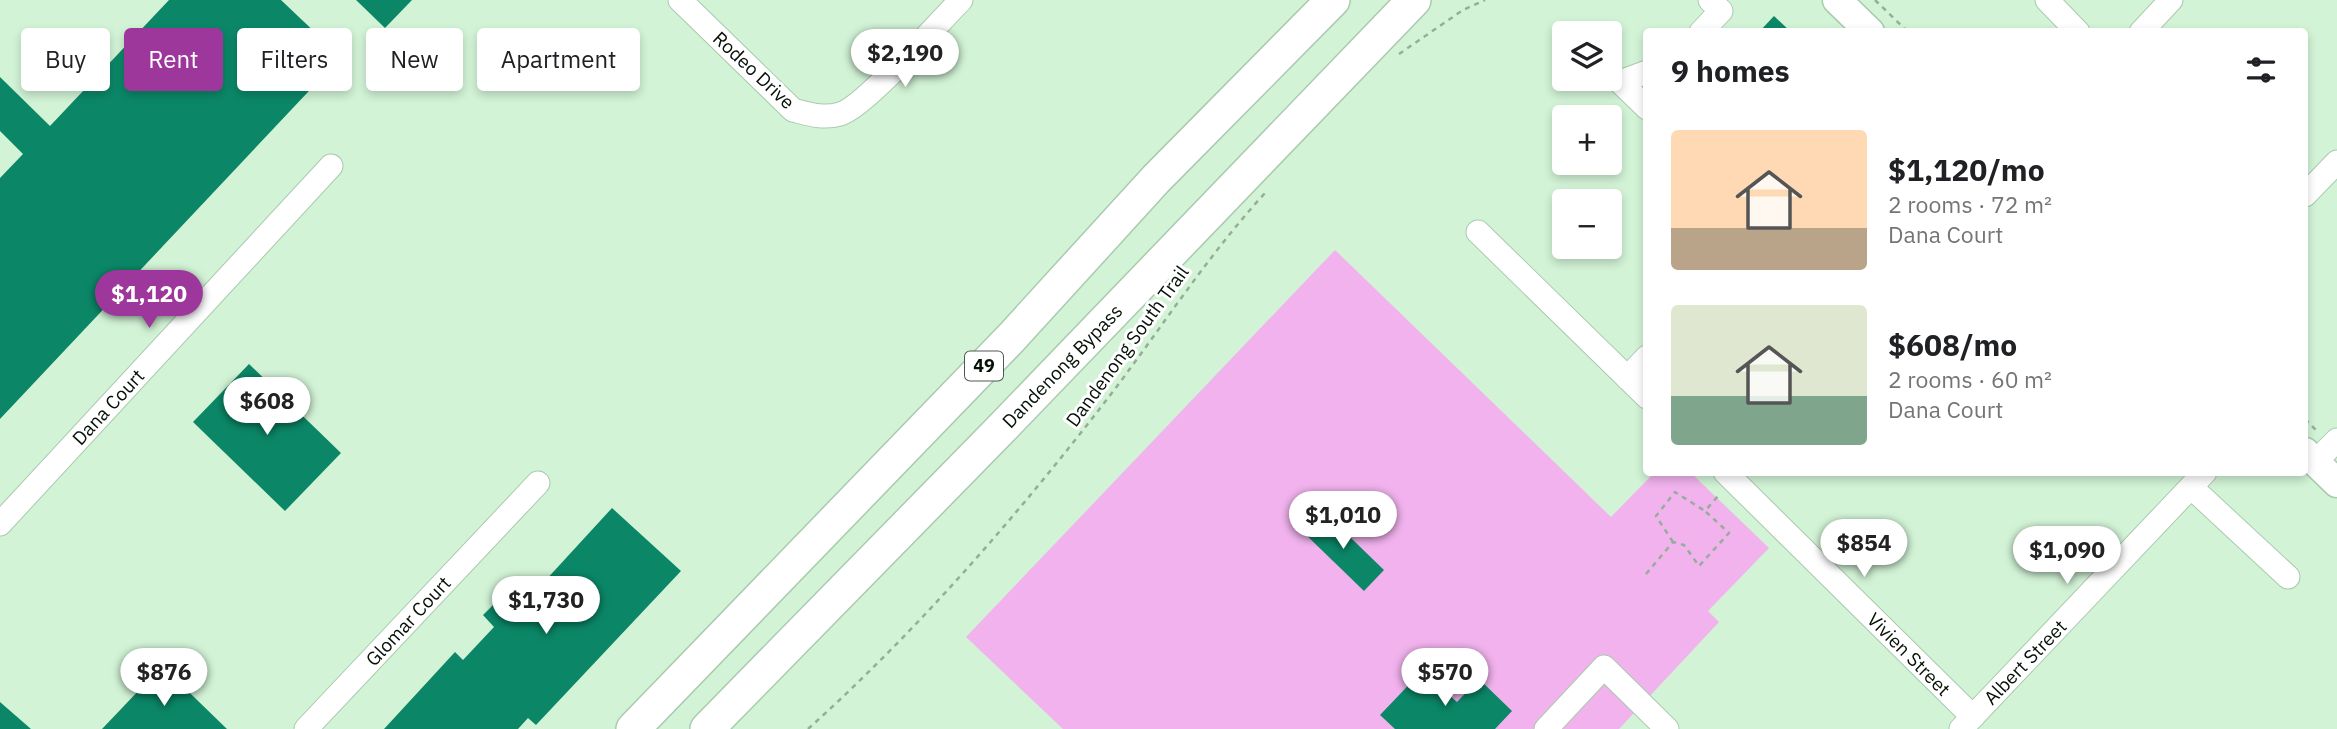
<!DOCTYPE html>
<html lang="en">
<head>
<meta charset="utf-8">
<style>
  :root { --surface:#fff; --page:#f2f2f2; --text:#202124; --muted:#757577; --accent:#9e379b }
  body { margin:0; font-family:"IBM Plex Sans",sans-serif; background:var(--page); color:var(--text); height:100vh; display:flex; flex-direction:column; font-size:26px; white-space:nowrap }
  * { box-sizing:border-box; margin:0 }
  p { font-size:23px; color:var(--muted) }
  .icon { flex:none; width:38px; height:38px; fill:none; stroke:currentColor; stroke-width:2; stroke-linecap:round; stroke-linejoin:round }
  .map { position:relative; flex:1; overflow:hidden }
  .sheet { position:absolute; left:1643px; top:28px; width:665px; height:448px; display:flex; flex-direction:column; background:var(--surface); border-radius:7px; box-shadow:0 4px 10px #0003 }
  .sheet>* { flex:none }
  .guide { position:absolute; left:21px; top:28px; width:665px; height:63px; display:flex; gap:14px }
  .tools { position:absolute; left:1552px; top:21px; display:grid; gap:14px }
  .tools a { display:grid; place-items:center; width:70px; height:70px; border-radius:7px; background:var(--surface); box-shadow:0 4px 10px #0003; font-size:35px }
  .price { position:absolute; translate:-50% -60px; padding:0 16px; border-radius:24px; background:#fff; color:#222; font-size:23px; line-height:46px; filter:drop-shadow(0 2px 4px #0008) }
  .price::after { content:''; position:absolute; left:50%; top:42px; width:21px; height:16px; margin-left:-10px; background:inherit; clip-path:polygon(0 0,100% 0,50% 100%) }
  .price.active { background:var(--accent); color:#fff }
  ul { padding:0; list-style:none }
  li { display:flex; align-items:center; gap:21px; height:175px; padding:0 28px }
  li span { display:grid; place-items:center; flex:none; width:196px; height:140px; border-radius:7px; color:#555 }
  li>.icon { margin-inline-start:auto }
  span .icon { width:84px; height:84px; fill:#fffc; stroke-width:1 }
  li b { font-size:30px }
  h2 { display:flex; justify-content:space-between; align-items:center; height:84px; padding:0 28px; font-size:30px }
  .pill { padding:0 24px; border-radius:7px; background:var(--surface); box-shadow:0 4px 10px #0003; font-size:24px; line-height:63px }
  .pill.active { background:var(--accent); color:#fff }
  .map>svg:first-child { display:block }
</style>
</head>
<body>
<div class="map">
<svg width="2337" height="729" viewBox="0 0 2337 729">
  <rect width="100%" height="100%" fill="#d2f3d6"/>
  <path fill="#f1b2ed" d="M1335,250L1611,517L1654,473H1691L1769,548L1708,611L1719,622L1619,729H1063L966,637Z"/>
  <path fill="#0b8767" d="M169,0H281L341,57L0,419V178L23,154L0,131V77L50,126Z
    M356,0H412L385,28Z
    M1774,16L1791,32H1759Z
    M249,364L341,453L285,511L193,422Z
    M612,508L681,571L536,725L528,718L518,729H384L455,652L463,660L494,627L483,615L495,603L510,619Z
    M1322,510L1384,570L1364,591L1302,531Z
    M162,666L227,729H102Z
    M1422,671L1457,702L1479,679L1512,711L1495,729H1395L1380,715Z
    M0,702L31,729H0Z"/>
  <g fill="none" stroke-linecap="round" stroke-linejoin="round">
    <defs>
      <path id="minor" d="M680,0L793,110C809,114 823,119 840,114C864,108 939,22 961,0
        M2047,0L2078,32
        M1701,32L1721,11L1710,0
        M2141,32L2171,0
        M1647,72L1620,82L1647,108
        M2305,195L2337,162
        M1478,232L1647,397
        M1627,378L1647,357
        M2315,462L2337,440
        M1725,472L1973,717
        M2191,487L2288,577
        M0,524L331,166
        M306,729L538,483
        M1546,729L1604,667L1667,729
        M1961,729L2205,472"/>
      <path id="major" d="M1837,0L1870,32
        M2305,452L2337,483"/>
      <path id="highway" d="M633,729L1012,337L1156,179L1333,0
        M707,729L1001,429L1414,0"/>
    </defs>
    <use href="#minor" stroke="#aacaae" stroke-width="25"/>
    <use href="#major" stroke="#aacaae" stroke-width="31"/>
    <use href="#highway" stroke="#aacaae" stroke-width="36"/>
    <path stroke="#94ae97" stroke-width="2.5" stroke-dasharray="5 5" stroke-linecap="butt" d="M1875,0L1908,32
      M1399,54L1463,10L1485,0
      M2305,419L2317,431
      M1673,542L1656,516L1675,492L1705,511
      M1646,574L1673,542L1684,545L1699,566L1729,533L1705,511L1719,495
      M808,729C919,629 1017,516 1108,398C1161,329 1207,256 1266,192"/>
    <use href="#minor" stroke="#fff" stroke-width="23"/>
    <use href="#major" stroke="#fff" stroke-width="28"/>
    <use href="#highway" stroke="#fff" stroke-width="33"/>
  </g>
  <g text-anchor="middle" stroke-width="6" stroke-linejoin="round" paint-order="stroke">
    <rect fill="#fff" stroke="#515852" stroke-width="2" x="965" y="351.5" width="38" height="29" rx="5"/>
    <g font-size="18" font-weight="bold" fill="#061108">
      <text x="984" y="372">49</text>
    </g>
    <g font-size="19" fill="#061108" stroke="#fff">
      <text transform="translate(754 70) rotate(43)" y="7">Rodeo Drive</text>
      <text transform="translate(1127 346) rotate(-54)" y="7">Dandenong South Trail</text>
      <text transform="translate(1062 366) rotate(-46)" y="7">Dandenong Bypass</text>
      <text transform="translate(108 407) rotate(-47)" y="7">Dana Court</text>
      <text transform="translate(408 621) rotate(-47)" y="7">Glomar Court</text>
      <text transform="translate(1909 654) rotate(45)" y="7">Vivien Street</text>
      <text transform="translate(2025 662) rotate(-46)" y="7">Albert Street</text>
    </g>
  </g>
</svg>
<div class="tools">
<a><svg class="icon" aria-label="layers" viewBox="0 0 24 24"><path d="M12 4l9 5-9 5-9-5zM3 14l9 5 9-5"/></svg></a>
<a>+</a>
<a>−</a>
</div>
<b class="price" style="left:905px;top:89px">$2,190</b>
<b class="price active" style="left:149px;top:330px">$1,120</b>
<b class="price" style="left:267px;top:437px">$608</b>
<b class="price" style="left:1343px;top:551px">$1,010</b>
<b class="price" style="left:1864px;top:579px">$854</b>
<b class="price" style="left:2067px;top:586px">$1,090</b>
<b class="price" style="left:546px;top:636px">$1,730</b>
<b class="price" style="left:164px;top:708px">$876</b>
<b class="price" style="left:1445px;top:708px">$570</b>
<div class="guide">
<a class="pill">Buy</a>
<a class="pill active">Rent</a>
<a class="pill">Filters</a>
<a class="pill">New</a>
<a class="pill">Apartment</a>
</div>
<section class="sheet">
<h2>9 homes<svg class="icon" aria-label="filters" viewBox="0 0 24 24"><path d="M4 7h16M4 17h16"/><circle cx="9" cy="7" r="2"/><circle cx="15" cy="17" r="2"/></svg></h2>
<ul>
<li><span style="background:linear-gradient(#ffd9b3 70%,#b9a48a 0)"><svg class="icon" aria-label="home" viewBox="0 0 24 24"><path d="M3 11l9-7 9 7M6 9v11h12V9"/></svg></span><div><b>$1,120/mo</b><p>2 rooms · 72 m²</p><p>Dana Court</p></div></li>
<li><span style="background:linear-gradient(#dfe7d0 65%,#7fa58c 0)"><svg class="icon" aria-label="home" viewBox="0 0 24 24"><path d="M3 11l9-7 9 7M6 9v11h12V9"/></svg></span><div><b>$608/mo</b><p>2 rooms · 60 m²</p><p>Dana Court</p></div></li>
</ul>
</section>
</div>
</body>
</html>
